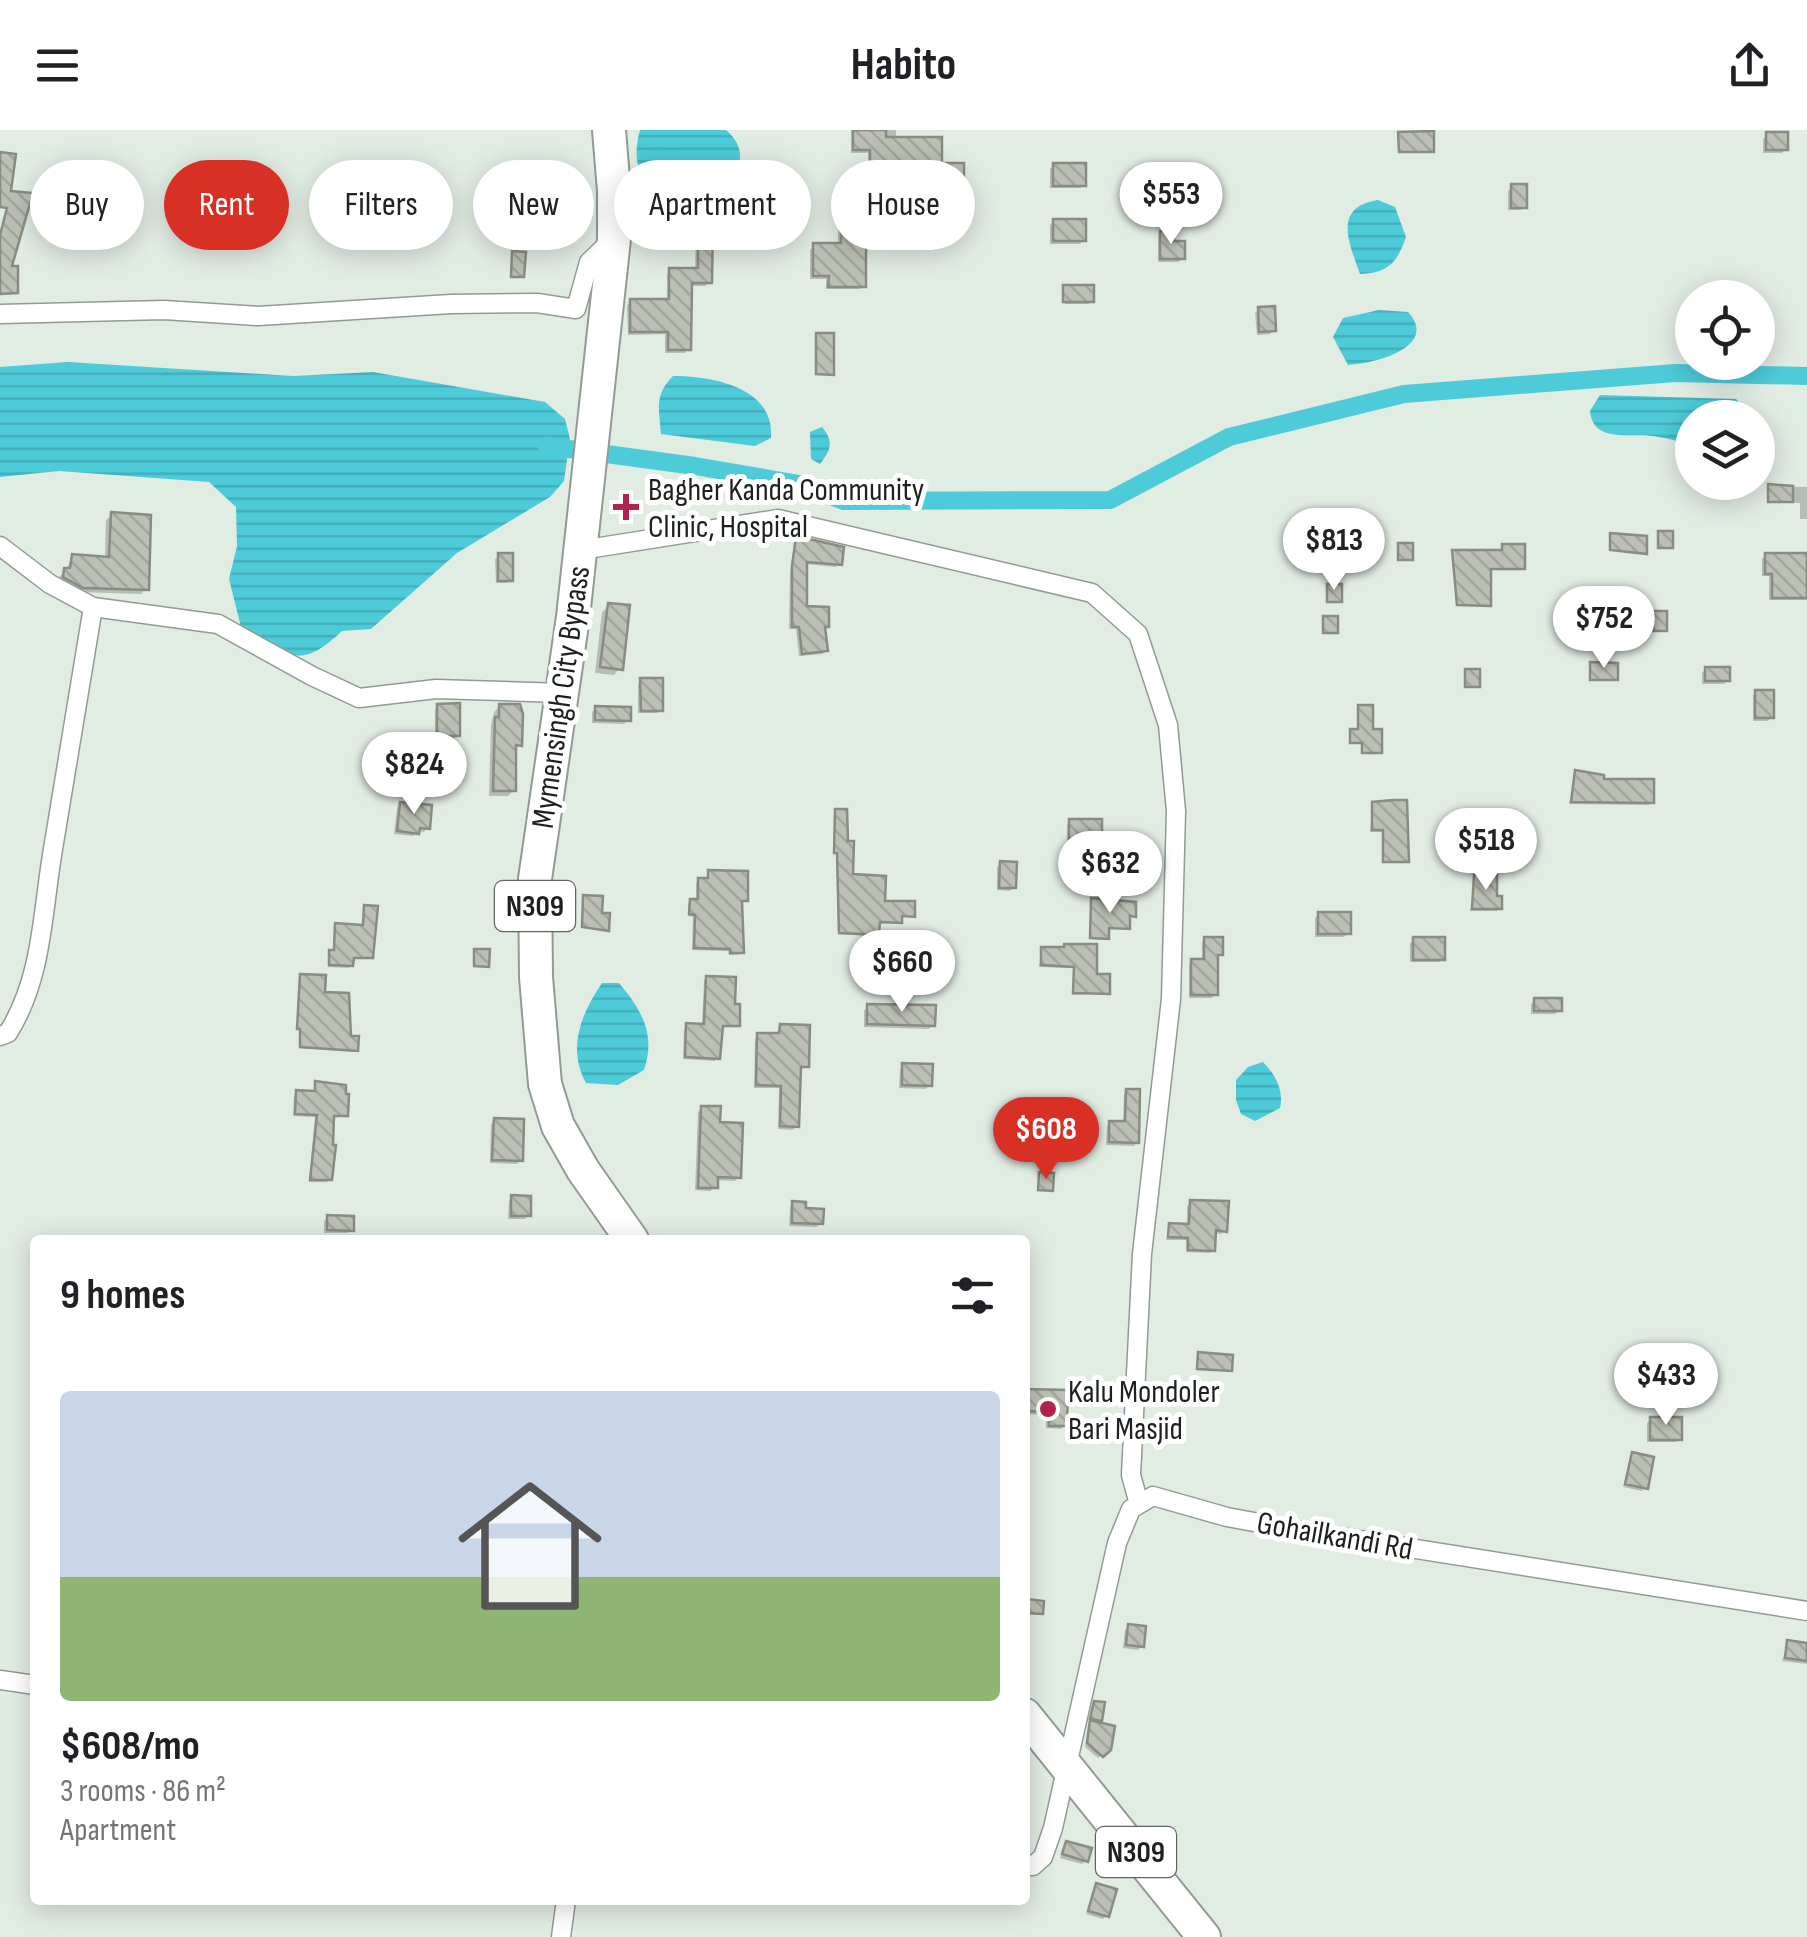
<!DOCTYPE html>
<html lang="en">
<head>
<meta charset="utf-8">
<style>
  :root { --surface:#fff; --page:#f6f6f6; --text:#202124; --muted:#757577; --line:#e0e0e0; --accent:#d93025 }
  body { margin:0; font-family:"Sofia Sans Condensed",sans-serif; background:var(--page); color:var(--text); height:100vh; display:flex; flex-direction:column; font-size:38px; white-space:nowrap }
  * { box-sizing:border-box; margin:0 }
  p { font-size:32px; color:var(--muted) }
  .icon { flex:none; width:55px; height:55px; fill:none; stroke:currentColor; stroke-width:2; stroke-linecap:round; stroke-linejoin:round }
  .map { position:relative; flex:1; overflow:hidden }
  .panel { position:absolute; left:30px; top:1105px; width:1000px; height:670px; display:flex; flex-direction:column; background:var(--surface); border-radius:10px; box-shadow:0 5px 25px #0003 }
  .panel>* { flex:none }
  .guide { position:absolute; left:30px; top:30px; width:1000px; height:90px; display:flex; gap:20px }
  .buttons { position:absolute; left:1675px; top:150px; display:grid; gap:20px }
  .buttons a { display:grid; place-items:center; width:100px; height:100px; border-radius:50%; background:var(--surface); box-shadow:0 5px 25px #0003; font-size:50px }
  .price { position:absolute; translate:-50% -85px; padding:0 22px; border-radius:35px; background:#fff; color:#222; font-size:32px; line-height:65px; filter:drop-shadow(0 2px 5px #0008) }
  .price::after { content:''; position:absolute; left:50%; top:60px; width:30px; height:22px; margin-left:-15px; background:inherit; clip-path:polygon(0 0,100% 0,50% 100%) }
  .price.current { background:var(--accent); color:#fff }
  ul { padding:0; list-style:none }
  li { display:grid; align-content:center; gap:20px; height:530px; padding:0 30px }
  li+li { border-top:2px solid var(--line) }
  li span { display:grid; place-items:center; height:310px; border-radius:10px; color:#555 }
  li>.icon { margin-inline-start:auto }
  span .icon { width:180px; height:180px; fill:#fffc; stroke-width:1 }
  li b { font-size:42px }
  h2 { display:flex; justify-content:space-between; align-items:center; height:120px; padding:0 30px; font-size:42px }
  .pill { padding:0 35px; border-radius:45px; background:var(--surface); box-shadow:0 5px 25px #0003; font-size:35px; line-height:90px }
  .pill.current { background:var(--accent); color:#fff }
  header { display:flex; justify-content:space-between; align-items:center; height:130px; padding:0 30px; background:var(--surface); font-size:45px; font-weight:700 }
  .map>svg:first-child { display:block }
</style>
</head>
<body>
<header><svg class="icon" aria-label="menu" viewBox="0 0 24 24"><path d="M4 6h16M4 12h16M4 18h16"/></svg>Habito<svg class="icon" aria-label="share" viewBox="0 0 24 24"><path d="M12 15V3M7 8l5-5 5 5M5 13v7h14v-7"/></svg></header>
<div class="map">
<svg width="1807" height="1807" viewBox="0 0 1807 1807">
  <defs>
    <pattern id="water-rules" width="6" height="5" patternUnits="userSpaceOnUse" patternTransform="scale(2.5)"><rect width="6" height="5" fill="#4dcbd9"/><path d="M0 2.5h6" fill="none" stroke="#43aeba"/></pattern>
    <pattern id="building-back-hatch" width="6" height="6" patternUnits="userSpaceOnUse" patternTransform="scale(2.5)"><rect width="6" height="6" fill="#bcc0b4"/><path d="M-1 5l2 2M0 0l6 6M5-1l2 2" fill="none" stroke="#a1a59a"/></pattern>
  </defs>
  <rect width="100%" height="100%" fill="#e1ece3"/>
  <path fill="url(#water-rules)" d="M640,0H726C742,14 743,27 736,46C691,69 620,73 640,0Z
    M1378,70L1395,77L1406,107C1397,133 1388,143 1360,144C1349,113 1332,77 1378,70Z
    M1379,180L1408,182C1440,217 1374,234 1348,235L1333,207L1343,188Z
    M68,232L293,246L373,242L545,272L565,289L570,309L564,351L550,367L457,423L371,499L342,501C298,543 287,524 241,497L229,449L237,416L236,377L209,352L59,341L0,347V237Z
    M673,246C712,246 775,257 771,308L755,316L661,304C659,279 654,265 673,246Z
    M1600,265L1736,269L1752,287L1692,288V315C1679,312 1665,307 1651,306C1628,303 1593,313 1590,281Z
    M822,297C834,311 831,320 820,334L811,329L810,302Z
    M602,853H619C642,880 656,905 644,940L618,955L586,953C567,918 581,884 602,853Z
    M1263,932C1276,945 1284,961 1280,978L1255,991L1241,984L1236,970V950L1248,937Z"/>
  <path fill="#0003" d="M851,0H896V9L939,36L961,55L958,59H924L921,67H913V78L905,82V91L902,94H890L891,66H885V52H868V23H851Z
    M1767,5L1786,19L1782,23H1763V9Z
    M1054,35L1084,55L1080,58H1050V39Z
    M1512,57L1524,76L1521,80H1508V61Z
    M669,73L689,102L685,106H666L665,77Z
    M1054,91L1084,110L1080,114H1050V95Z
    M699,94L709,152L706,156H689L688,219L685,223H665V204L628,205L627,175L631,172H667V144L670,141L695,140L696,98Z
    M842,94L871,113L864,116V156L860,159H826V149H810V120L814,116H838V97Z
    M1161,103L1182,128L1179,132H1158V107Z
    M1066,158L1092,170L1088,174H1065Z
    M1259,179L1274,200L1270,204L1257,205L1255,183Z
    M1769,356L1807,357V389H1800V373L1768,372Z
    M112,385L146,458L141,464L77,462L59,452L60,446L66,440L73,427L105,429L106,390Z
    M797,409L839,434L836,437L805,434L804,479L827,496L823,500L826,520L822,524L799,526L796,499H789L790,441Z
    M1453,422L1523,438L1489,440L1487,476H1456Z
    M1766,425H1807V470H1769V446H1762V429Z
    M499,426L511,450L507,453H496L495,429Z
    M609,475L620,538L614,545L595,543L602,482Z
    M1706,539L1727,550L1724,554H1702V543Z
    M641,551L661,580L657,583H638V554Z
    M1756,562L1771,587L1768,591H1753V566Z
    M438,576L458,605L454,609H435V580Z
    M500,576L520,615L513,621L514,660L508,666H489L491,595L494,582Z
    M596,579L628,590L624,594L592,593V582Z
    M1576,643L1602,652L1652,672L1649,675L1569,674Z
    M400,674L427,698L424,702L418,701L413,706L394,704L397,678Z
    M1373,674L1407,731L1404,733H1382V702H1370Z
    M836,682L851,747L882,774L912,786L899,787L897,794L877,793L875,806L838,804L836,724H833Z
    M1070,691L1100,710L1096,714H1067V695Z
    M1001,733L1014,757L1010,761L997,760V737Z
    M709,743L745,770L740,772L741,822L738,825H729V821L692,820L693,787L688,786V774L696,772V753L707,750Z
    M1475,747L1494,768L1500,778L1497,781H1470Z
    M1092,771L1134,785L1128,787L1127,798L1107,799L1104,810L1090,809Z
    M365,778L370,827L351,829L349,838L328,837V825L333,823L334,798L362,797Z
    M1319,784L1348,803L1344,807H1315V788Z
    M1205,809L1220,824L1217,827L1215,864L1212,868H1189V835L1202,832V812Z
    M1414,810L1443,829L1439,832H1410V813Z
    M1042,819L1094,846L1107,863L1072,865L1073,838L1039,837Z
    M301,846L322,864L356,920L354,922L299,918V900H296Z
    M707,848L733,877L737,895L720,898L715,931L683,929L684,899L687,896H702L704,851Z
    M1535,870L1559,880L1555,884H1531V874Z
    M868,877L933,895L929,899L864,897V880Z
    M781,897L807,936L799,940L797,996L793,1000L778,999L779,958H754L755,909L758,905L777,906Z
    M903,936L930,955L926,959L899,958L900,939Z
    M316,954L345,985L331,988L330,1049L327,1052H309L315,987L293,986L294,966L297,963H313Z
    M1127,961L1137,1012L1134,1016L1106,1015L1107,996L1110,993H1123L1124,964Z
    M702,978L718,994L739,1047L735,1051L715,1050L711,1061L695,1060L698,982Z
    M495,991L521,1030L517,1034L490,1033L491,994Z
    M512,1068L528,1085L525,1089H508L509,1071Z
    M1191,1073L1225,1101L1221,1104L1213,1103V1120L1210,1123L1186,1122V1110H1166L1170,1096H1187V1076Z
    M793,1074L821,1093L817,1097L789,1096L790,1077Z
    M328,1087L351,1099L348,1103H324V1091Z
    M1025,1262L1065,1295L1061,1299L1046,1298V1285L1025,1284Z
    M1651,1289L1680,1309L1676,1312H1647V1293Z
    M1633,1325L1645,1357L1642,1361L1623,1357Z
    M1129,1496L1142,1516L1138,1520L1123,1518L1125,1500Z
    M1788,1513L1807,1516V1534L1782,1531Z
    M1092,1592L1109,1618L1098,1628L1085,1617L1088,1595Z
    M1066,1714L1086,1730L1082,1734L1060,1728Z
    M1097,1756L1107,1785L1103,1789L1086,1784Z"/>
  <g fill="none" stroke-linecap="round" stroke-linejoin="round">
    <path stroke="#4dcbd9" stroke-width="18" d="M547,316L695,336L799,354L844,371L1110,370L1229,307L1404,264L1675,243L1807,246"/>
  </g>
  <path fill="url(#building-back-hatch)" stroke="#898d81" stroke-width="2.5" d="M853,0H886V7H942V33H964V56H927V65H916L915,79H908V92H892L893,63H887V49H870V20H853Z
    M1434,1V22H1399L1398,2Z
    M1766,2H1788V20H1766Z
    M0,22L16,24L11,61L33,63L12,136H18V163L0,164V105L7,78L0,77Z
    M1053,33H1086V56H1053Z
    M1511,54H1527V78H1511Z
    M668,71H691V104H668Z
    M1053,89H1086V111H1053Z
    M841,91H874V114H866V157H828L829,146H813V113H841Z
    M698,92H713L712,153H692L691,220H668V202H630V169H669V138H698Z
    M1160,101H1174V111H1185V129H1160Z
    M512,121L526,122L524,147H511Z
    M1063,155H1094V172H1063Z
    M1275,176L1276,201L1259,202L1258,177Z
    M816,203H834V245L816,244Z
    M1768,354L1793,356V372H1768Z
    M111,382L151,385L149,460L83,458L63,447L64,438H70L72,424L109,427Z
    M1658,401H1673V418H1658Z
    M1610,403L1647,406V424L1610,420Z
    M796,406L844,417L842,435L807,432V476L829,477V497H825L828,521L802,524L799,497H792V436Z
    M1398,413H1413V430H1398Z
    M1502,414H1525V439H1491V476L1457,475L1452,420H1502Z
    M498,423H513V451H498Z
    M1765,423H1807V468H1772V444H1765Z
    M1327,454H1342V472H1327Z
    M608,473L630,475L623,540L600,537Z
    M1653,481H1667V501H1653Z
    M1323,486H1338V503H1323Z
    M1590,532L1618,533V550H1590Z
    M1705,537H1730V551H1705Z
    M1465,539H1480V557H1465Z
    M640,548H663V581H641Z
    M1755,560H1774V588H1755Z
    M460,573V606H437V574Z
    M499,574H520L523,584L522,616L516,615V661H493L495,587H499Z
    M1358,575H1373V599H1382V623H1362V613H1350V599H1358Z
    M595,576L631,577V591L595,590Z
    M1575,640L1604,645V649H1654V673L1571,672Z
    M1393,670H1407L1409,732H1383V700H1372V672Z
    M400,672L432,675L430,699L420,698L419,704L397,701Z
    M835,679H847L848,711H854L853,744L886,746L885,771H915V787L902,786V793L880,792L879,805L839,803L837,723H834Z
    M1069,689H1102V711H1069Z
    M1000,731L1017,732L1016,758H999Z
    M708,740L748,741V771H742L744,823H730V819L694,818L695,785L689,784L690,769H698V748H708Z
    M1474,745H1497V766H1502V779H1472Z
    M583,765L603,766L602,783H610L609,801L582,797Z
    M1091,768L1136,772V787L1130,786V799L1109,798V809L1090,808Z
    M364,775L378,776L373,828H354L353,836L329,835V820H334L335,793L363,795Z
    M1318,782H1351V804H1318Z
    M1204,807H1223V825H1218V865H1191V829H1204Z
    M1413,807H1445V830H1413Z
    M1064,814H1097V844H1110V864L1073,863L1074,837L1041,835V817H1064Z
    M474,819H490L489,837L474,836Z
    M300,844L326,845L325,862L349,863L351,906H359L358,921L300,917V899H297Z
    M706,846L736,847L735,874H740V896H723L720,929L685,927L686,893L704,894Z
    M1534,868H1562V881H1534Z
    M867,874L936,875L935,896L867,894Z
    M780,894L810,895L809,937H801L799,997L780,996L781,956L756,955L757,903H779Z
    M902,933L933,934L932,956L902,955Z
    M315,951L346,955V964H349L348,986H334L333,1015H336L332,1050H310L317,985L295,984L296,960L315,961Z
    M1126,959H1140L1139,1013L1109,1012V991H1125Z
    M701,976H721L720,992L743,993L741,1048L718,1047V1058H698Z
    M494,988L524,989L523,1031L492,1030Z
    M1039,1042L1054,1043L1053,1061L1038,1060Z
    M511,1065L531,1066V1086H511Z
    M1190,1070L1229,1071L1227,1102L1216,1100L1215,1121L1188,1120V1108L1168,1107L1169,1093L1189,1094Z
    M792,1071L806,1072V1078L824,1079L823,1094L792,1093Z
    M327,1085L354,1086V1101L327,1100Z
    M1198,1222L1233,1225L1232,1241L1197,1239Z
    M1025,1259L1068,1260L1067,1296H1049V1282L1025,1281Z
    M1650,1287H1682V1310H1650Z
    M1632,1322L1654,1327L1648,1359L1625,1354Z
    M1027,1469L1044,1471L1043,1484L1025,1483Z
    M1128,1494L1146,1496L1144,1517L1126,1515Z
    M1787,1510L1807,1513V1531L1785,1528Z
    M1094,1571L1105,1572L1102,1591L1090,1589Z
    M1090,1590L1115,1596L1111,1620L1103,1627L1087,1613Z
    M1066,1711L1092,1718L1088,1732L1062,1724Z
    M1096,1753L1117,1759L1109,1787L1088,1781Z"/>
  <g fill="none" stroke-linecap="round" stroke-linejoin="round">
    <defs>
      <path id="street" d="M0,184L164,180L258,186L451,174L537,173L576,179L589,132L613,109
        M0,416L50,454L93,477L218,494L312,546L359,568L436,559L562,563
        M581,420L778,389L1092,463L1138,504L1168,595L1176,681L1171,869L1142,1124L1131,1345L1139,1374
        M0,906L8,903C43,847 42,783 53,719C66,638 80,558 93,477
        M0,1550L35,1555
        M1025,1736H1033L1043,1727L1053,1698L1117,1413L1131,1379L1153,1366L1227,1387L1302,1401L1807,1481
        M561,1807L566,1770"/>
      <path id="highway" d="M609,0L614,61V109L573,487L535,749L536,847L545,954L558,996L583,1040L632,1110
        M1025,1585L1204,1807"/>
    </defs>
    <use href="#street" stroke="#919b93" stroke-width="21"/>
    <use href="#highway" stroke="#919b93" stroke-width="36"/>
    <use href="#street" stroke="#fff" stroke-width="18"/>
    <use href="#highway" stroke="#fff" stroke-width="32"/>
  </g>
  <g fill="#b4234d" stroke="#fff" stroke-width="4">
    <path d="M621 362h10v10h10v10h-10v10h-10v-10h-10v-10h10z"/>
    <circle cx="1048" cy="1279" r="10"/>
  </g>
  <g text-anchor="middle" stroke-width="10" stroke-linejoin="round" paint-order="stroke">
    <g fill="#fff" stroke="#616462" stroke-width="2.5">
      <rect x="495" y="751" width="80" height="50" rx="8"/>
      <rect x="1096" y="1697" width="80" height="50" rx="8"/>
    </g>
    <g font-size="30" font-weight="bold" fill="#1d211e">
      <text x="535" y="786">N309</text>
      <text x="1136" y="1732">N309</text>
    </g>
    <g font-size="32" fill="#1d211e" stroke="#fff" text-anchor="start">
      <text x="648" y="370">Bagher Kanda Community<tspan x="648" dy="37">Clinic, Hospital</tspan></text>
      <text x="1068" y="1272">Kalu Mondoler<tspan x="1068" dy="37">Bari Masjid</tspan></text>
    </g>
    <g font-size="32" fill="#1d211e" stroke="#fff">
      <text transform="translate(560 567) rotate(-82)" y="11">Mymensingh City Bypass</text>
      <text transform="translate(1335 1405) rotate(10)" y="11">Gohailkandi Rd</text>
    </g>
  </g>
</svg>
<div class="buttons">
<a><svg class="icon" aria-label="locate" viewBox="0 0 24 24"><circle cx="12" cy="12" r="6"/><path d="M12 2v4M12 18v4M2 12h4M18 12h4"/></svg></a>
<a><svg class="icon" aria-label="layers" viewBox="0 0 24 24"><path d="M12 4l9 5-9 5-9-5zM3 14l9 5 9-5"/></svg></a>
</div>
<b class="price" style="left:1171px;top:117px">$553</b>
<b class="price" style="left:1334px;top:463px">$813</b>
<b class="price" style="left:1604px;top:541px">$752</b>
<b class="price" style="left:414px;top:687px">$824</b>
<b class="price" style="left:1486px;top:763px">$518</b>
<b class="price" style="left:1110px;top:786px">$632</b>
<b class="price" style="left:902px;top:885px">$660</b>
<b class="price current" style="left:1046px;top:1052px">$608</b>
<b class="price" style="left:1666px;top:1298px">$433</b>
<div class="guide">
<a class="pill">Buy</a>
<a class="pill current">Rent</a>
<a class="pill">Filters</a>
<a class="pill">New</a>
<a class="pill">Apartment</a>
<a class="pill">House</a>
</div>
<section class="panel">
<h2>9 homes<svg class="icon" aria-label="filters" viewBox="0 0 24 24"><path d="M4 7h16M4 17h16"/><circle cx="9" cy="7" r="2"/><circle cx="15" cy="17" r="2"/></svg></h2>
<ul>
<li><span style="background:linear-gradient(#c9d6e8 60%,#8fb573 0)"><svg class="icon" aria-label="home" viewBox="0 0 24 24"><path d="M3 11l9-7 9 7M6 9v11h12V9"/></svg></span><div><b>$608/mo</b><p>3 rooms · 86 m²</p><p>Apartment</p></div></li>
</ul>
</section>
</div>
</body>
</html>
